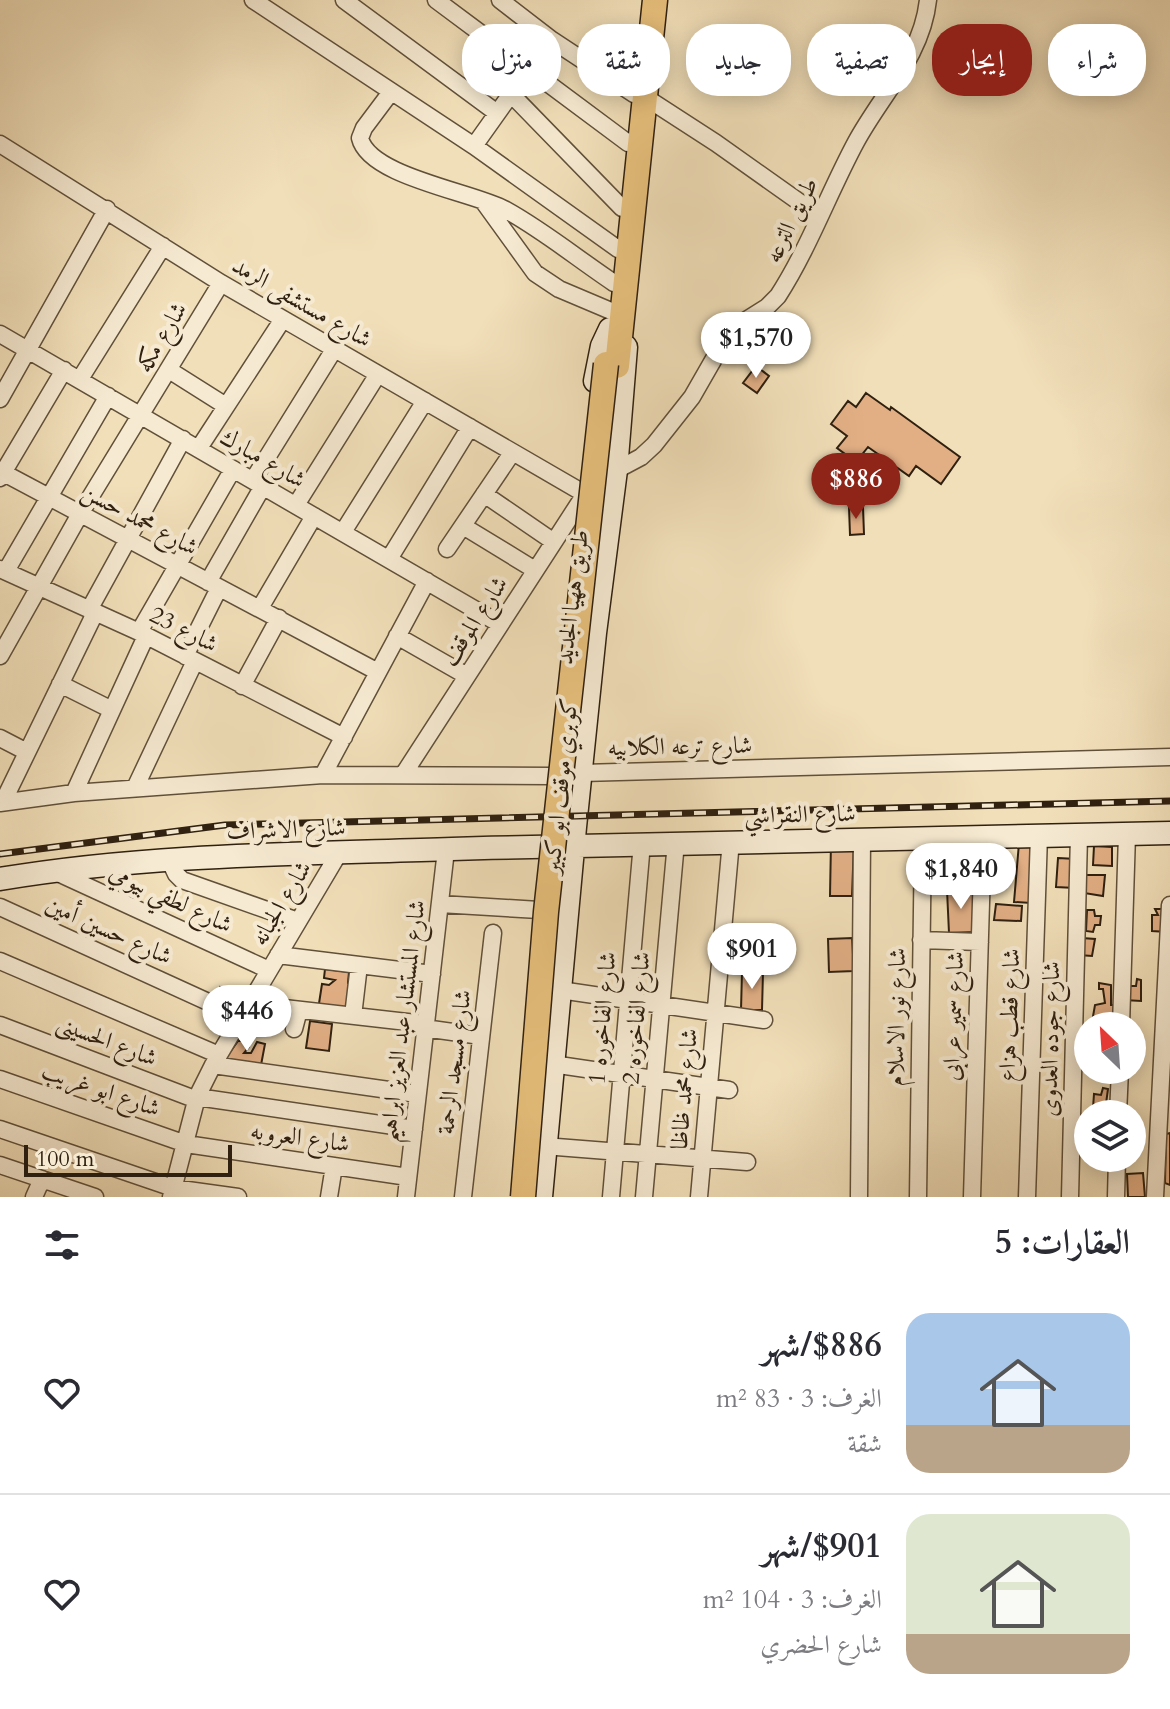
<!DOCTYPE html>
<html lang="ar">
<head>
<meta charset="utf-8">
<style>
  :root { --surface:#fff; --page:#f7f7f7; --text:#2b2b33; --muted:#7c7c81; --line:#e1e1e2; --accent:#8f2418 }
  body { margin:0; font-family:Cardo,Amiri,serif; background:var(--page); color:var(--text); direction:rtl; height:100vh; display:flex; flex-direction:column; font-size:30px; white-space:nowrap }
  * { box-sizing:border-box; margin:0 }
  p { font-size:26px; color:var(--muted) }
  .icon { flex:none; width:44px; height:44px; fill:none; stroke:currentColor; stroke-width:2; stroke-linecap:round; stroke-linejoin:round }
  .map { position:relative; height:1197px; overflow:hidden; direction:ltr }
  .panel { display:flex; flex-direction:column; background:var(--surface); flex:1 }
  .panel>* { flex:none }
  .hud { position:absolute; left:24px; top:24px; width:1122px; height:72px; direction:rtl; display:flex; gap:16px }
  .needle { width:52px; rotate:335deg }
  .controls { position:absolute; left:1074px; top:1012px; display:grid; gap:16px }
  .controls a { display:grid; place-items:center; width:72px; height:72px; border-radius:50%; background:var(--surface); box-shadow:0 4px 20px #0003; font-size:40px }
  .scale { position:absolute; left:24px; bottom:20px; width:208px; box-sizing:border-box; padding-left:8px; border:4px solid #2f2010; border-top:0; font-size:22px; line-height:28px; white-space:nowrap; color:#2f2010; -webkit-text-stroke:6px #f6ead2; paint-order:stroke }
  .price { position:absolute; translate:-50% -68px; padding:0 18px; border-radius:28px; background:#fff; color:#222; font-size:26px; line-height:52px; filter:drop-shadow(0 2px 4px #0008) }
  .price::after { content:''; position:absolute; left:50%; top:48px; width:24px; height:18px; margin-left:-12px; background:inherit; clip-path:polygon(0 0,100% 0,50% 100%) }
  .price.on { background:var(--accent); color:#fff }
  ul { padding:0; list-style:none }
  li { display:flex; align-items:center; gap:24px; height:200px; padding:0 40px }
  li+li { border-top:2px solid var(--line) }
  li span { display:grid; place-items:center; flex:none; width:224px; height:160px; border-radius:24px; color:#555 }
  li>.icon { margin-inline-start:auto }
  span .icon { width:96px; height:96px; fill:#fffc; stroke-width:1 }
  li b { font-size:34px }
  h2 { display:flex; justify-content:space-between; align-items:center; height:96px; padding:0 40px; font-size:34px }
  .tag { padding:0 28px; border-radius:32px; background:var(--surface); box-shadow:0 4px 20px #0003; font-size:28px; line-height:72px }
  .tag.on { background:var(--accent); color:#fff }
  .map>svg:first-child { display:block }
</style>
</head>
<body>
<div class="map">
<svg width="1170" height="1197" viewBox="0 0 1170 1197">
  <rect width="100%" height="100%" fill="#f1dfb9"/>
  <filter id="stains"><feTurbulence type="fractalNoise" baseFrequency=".0025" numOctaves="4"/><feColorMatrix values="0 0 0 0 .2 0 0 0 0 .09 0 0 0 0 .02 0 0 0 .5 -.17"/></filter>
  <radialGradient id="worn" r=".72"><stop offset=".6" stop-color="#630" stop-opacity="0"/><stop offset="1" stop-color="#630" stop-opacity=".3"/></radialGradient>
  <path fill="#e2af85" stroke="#2f2010" stroke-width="2" d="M756,366L769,376L757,393L743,383Z
    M866,393L890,410L891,407L960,457L941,484L916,466L909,476L868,447L856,462L837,448L847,436L831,424L848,401L856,407Z
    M849,507H863L864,534L850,535Z
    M1034,840L1031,903L1014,902L1019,843Z
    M831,842H854L852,896H830Z
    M1094,846L1112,847V866L1093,865Z
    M1058,858L1076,859L1075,888L1056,887Z
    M1086,875H1105L1103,896L1084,893Z
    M973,889L975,932L949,933L947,890Z
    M996,904L1022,906L1021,921L994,920Z
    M1155,909H1168L1167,932L1152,931V915H1158Z
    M1087,910H1094L1095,916H1101L1100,925H1095L1093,932L1086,931Z
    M852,938L854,971L829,972L828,939Z
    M1082,938L1095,939L1092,956L1079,955Z
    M325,969L349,972L348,983L353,986L349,1015L318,1010L322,984L329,985L335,980L324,978Z
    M742,972H763L762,1010H741Z
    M1137,979L1141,980V1001L1124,1000V986H1136Z
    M1099,983L1111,985V1005H1115L1111,1026L1092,1022L1095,1005L1105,1003L1103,989H1099Z
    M220,987L243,996L238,1008L220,1001L217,996Z
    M310,1021L332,1024L329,1051L306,1048Z
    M238,1041H249V1047L244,1053H251L257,1042L265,1044L261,1065L225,1059Z
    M1103,1088L1108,1089L1105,1111L1093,1108L1094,1094L1101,1095Z
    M1170,1133V1185L1165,1183L1166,1134Z
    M1143,1173L1145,1197H1128L1127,1174Z"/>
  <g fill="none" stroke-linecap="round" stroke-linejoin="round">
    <defs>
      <path id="street" d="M253,0L474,146L618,249
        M344,0L497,113
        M436,0L628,143
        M500,0L552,40L634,94
        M391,92L364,128L360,138C369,177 474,192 506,210C544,231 578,259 614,283
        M645,97L716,143L819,216
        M0,144L221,283L585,494
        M474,146L511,94L622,208
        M483,201L535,273L559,289L611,311
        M0,334L500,624
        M169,370L226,406
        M80,379L163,246
        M0,399L107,209
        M199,448L283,319
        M0,471L378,672
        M609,474L641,457L654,445L692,397L727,336L740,324L767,307L778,296C809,248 829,192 856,142C882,94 922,56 928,0
        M0,478L64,370
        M253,480L335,348
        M484,494L554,542
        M296,505L378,374
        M463,526L535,570
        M343,532L425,401
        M447,549L512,453
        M389,559L470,427
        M0,569L139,632L344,737
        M6,571L108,396
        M208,582L263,486
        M260,608L314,516
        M89,610L183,439
        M139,632L233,469
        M397,636L467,676
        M0,656L80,514L221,283
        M185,656L219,588
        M60,684L112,710
        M242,686L279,618
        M0,738L27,752
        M323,775L427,581
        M403,775L585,494L591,489
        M135,788L195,661
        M74,793L146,636
        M3,802L95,613
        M0,803L74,793L323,775L551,776L582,773L1170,757
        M169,859L176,874L182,880L298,921
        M56,872L269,970
        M440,904L539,910
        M0,907L241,1017
        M921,940L980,942
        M278,955L432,974
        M0,961L219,1055
        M560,990L764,1020
        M249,1004L425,1024
        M353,1016L359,965
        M0,1025L197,1100
        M1121,1026L1127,834
        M424,1028L481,1036
        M294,1029L299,1010
        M552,1064L729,1090
        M213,1065L417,1094
        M0,1079L186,1144L408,1177
        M197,1097L414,1129
        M1118,1114L1120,1070
        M0,1129L173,1188L238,1197
        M544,1146L747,1162
        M0,1165L95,1197
        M34,1197L42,1179
        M171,1197L197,1097L213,1065L339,853
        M329,1197L334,1166
        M406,1197L446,850
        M463,1197L493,933
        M611,1197L642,843
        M644,1197L676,842
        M699,1197L731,841
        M859,1197L862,840
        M918,1197L923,839
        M972,1197L983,837
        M1027,1197L1039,835
        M1070,1197L1079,835
        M1116,1197L1117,1158
        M1155,1197L1170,905"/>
      <path id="secondary" d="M595,381L602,346L610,329
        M0,879C149,854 301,854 452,849C691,842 930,837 1170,833
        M541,1197L575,827L595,633L616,470L626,347"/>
      <path id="primary" d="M617,366L655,0"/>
    </defs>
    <use href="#street" stroke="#60503a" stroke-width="19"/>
    <use href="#secondary" stroke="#2f2010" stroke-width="25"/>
    <use href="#primary" stroke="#2f2010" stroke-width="27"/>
    <use href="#street" stroke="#f6ead2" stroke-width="16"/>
    <use href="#secondary" stroke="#f6ead2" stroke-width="22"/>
    <use href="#primary" stroke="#e8c07c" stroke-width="24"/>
    <defs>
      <path id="rail" d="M0,854L225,825L1170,801"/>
    </defs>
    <use href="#rail" stroke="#2f2010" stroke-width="7"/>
    <use href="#rail" stroke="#f6ead2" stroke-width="4" stroke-dasharray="12" stroke-linecap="butt"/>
    <defs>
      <path id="primary-bridge" d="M523,1197L546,912L606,364"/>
    </defs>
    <use href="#primary-bridge" stroke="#2f2010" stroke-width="27" stroke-linecap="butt"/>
    <use href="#primary-bridge" stroke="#e8c07c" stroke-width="24"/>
  </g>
  <g text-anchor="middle" stroke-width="8" stroke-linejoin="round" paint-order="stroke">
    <g font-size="24" fill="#2f2010" stroke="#f6ead2">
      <text transform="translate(791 220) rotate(-64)" y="8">طريق الترعه</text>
      <text transform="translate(302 302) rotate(30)" y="8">شارع مستشفى الرمد</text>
      <text transform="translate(161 337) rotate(-59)" y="8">شارع مكه</text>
      <text transform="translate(263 458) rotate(30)" y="8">شارع مبارك</text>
      <text transform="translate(140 519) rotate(28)" y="8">شارع محمد حسن</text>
      <text transform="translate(572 597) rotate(-83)" y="8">طريق ههيا الجديد</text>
      <text transform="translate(474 621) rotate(-57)" y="8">شارع الموقف</text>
      <text transform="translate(184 629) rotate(27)" y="8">شارع 23</text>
      <text transform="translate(680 746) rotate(-1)" y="8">شارع ترعه الكلابيه</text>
      <text transform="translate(560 786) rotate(-84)" y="8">كوبري موقف ابو كبير</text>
      <text transform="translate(800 814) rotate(-1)" y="8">شارع النقراشي</text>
      <text transform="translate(286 829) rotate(-2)" y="8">شارع الاشراف</text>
      <text transform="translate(171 898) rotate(25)" y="8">شارع لطفي بيومي</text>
      <text transform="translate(281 903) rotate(-59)" y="8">شارع الجبانه</text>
      <text transform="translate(109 930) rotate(24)" y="8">شارع حسين أمين</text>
      <text transform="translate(1009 1015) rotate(-88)" y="8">شارع قطب هزاع</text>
      <text transform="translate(953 1016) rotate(-88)" y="8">شارع سمير عرابى</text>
      <text transform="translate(896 1017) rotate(-89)" y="8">شارع نور الاسلام</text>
      <text transform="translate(602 1018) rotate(-85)" y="8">شارع الفاخوره 1</text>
      <text transform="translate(636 1018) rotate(-85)" y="8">شارع الفاخوره 2</text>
      <text transform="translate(402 1021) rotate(-83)" y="8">شارع المستشار عبد العزيز ابراهيم</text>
      <text transform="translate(1050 1039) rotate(-89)" y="8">شارع جوده العدوى</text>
      <text transform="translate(107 1040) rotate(21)" y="8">شارع الحسينى</text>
      <text transform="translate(454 1062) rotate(-83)" y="8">شارع مسجد الرحمة</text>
      <text transform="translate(101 1089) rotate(19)" y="8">شارع ابو غريب</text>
      <text transform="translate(684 1089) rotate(-85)" y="8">شارع محمد ظاظا</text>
      <text transform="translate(300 1137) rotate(8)" y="8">شارع العروبه</text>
    </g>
  </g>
  <rect width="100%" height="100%" filter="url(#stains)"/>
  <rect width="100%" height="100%" fill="url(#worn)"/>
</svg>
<div class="controls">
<a><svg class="needle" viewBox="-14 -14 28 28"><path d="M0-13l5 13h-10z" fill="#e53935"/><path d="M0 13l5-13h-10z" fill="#7c7c81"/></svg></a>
<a><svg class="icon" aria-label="layers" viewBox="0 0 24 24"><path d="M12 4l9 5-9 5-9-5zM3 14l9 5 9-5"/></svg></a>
</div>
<div class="scale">100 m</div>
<b class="price" style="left:756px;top:380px">$1,570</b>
<b class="price on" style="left:856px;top:521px">$886</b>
<b class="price" style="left:961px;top:911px">$1,840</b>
<b class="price" style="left:752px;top:991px">$901</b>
<b class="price" style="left:247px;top:1053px">$446</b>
<div class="hud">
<a class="tag">شراء</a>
<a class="tag on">إيجار</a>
<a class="tag">تصفية</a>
<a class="tag">جديد</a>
<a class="tag">شقة</a>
<a class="tag">منزل</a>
</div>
</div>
<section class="panel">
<h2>العقارات: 5<svg class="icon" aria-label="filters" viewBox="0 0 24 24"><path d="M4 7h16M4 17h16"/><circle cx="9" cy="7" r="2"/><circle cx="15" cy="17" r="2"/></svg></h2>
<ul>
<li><span style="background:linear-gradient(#a9c7e8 70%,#b9a48a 0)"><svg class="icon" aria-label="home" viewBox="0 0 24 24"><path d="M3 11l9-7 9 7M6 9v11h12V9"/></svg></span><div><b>$886/شهر</b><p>الغرف: 3 · 83 m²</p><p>شقة</p></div><svg class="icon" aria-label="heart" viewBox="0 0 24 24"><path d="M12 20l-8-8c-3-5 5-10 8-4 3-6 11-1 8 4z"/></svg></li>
<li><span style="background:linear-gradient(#dfe7d0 75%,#b9a48a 0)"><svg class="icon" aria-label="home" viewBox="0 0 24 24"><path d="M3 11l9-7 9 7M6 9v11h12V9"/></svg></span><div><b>$901/شهر</b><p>الغرف: 3 · 104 m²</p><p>شارع الحضري</p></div><svg class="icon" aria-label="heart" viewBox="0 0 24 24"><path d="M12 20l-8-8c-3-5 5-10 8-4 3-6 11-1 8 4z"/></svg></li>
</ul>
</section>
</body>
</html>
